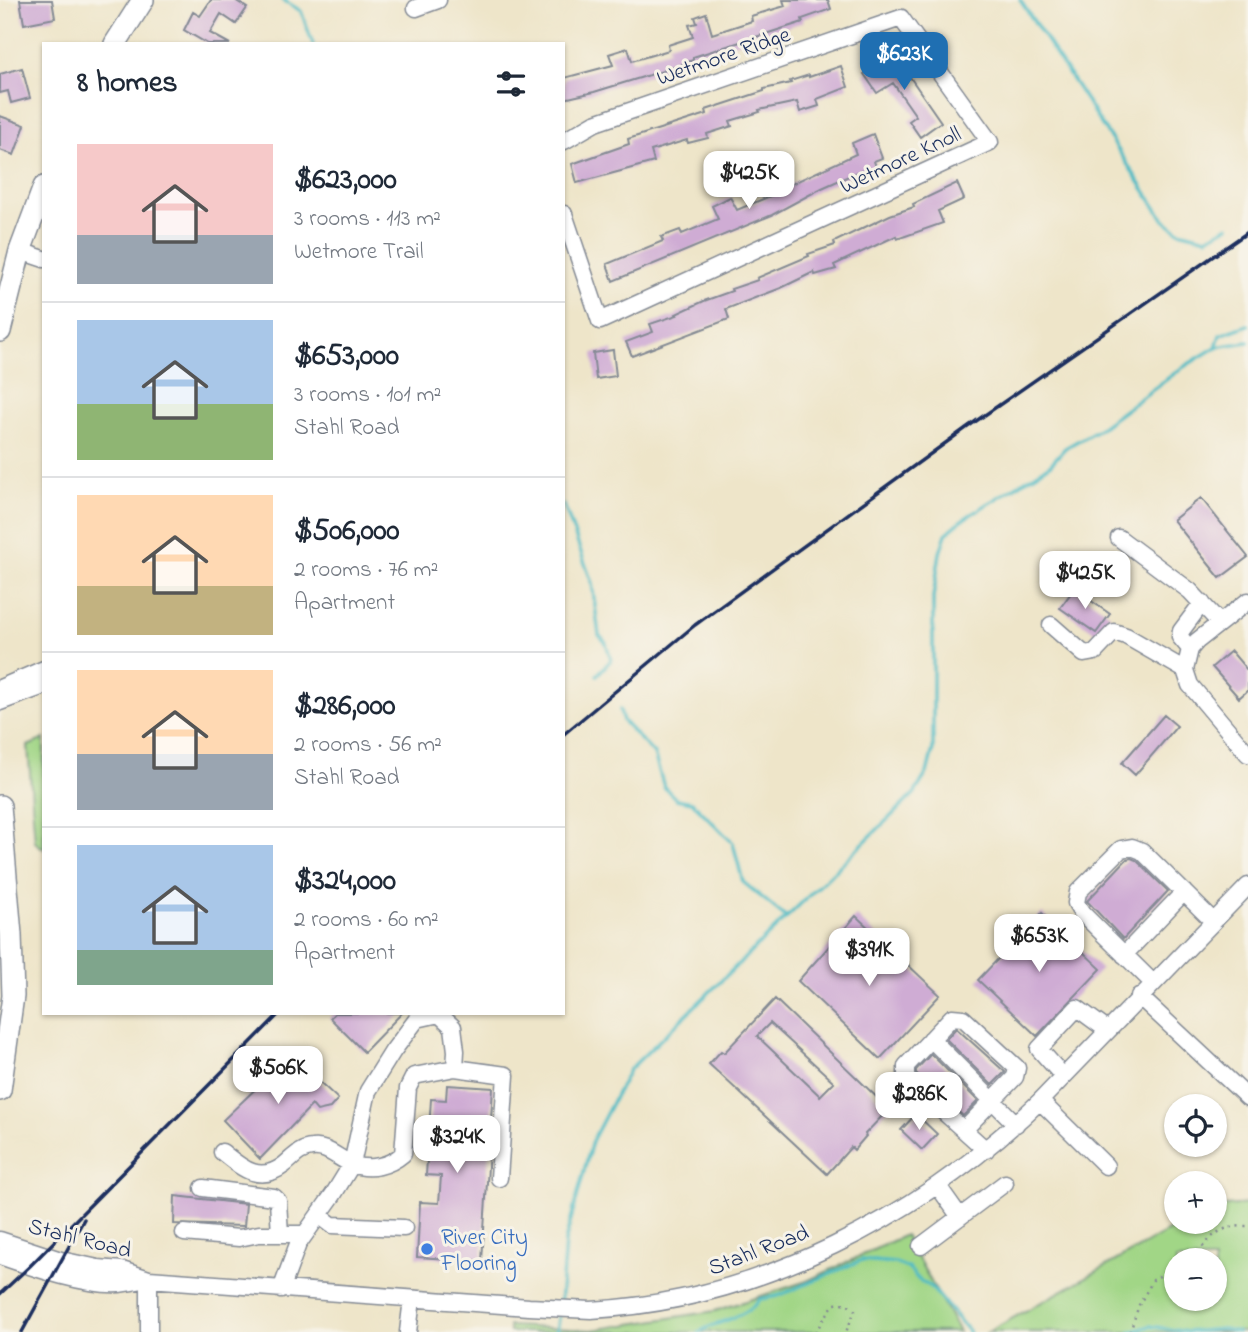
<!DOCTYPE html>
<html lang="en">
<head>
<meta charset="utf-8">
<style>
  :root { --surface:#fff; --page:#f6f6f7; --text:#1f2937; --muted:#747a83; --line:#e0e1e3; --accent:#1f6fb2 }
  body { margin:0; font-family:"Indie Flower",sans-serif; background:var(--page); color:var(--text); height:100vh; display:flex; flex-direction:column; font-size:26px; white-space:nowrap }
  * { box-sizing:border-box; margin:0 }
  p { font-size:23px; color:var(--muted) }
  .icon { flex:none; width:38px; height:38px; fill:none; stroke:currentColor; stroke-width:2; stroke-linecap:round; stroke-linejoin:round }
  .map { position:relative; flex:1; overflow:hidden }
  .side { position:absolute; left:42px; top:42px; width:523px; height:973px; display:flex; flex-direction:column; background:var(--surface); border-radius:0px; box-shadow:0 2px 5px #0004 }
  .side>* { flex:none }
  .buttons { position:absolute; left:1164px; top:1094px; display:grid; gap:14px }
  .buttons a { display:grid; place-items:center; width:63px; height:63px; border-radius:50%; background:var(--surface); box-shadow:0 2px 5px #0004; font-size:35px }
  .price { position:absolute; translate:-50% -60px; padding:0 16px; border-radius:14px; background:#fff; color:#222; font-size:23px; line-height:46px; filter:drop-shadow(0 2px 4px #0008) }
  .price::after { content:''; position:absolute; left:50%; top:42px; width:21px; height:16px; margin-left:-10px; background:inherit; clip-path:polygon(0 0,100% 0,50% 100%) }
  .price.selected { background:var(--accent); color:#fff }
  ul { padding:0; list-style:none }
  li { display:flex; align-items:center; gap:21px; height:175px; padding:0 35px }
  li+li { border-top:2px solid var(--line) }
  li span { display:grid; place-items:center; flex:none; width:196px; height:140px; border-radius:0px; color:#555 }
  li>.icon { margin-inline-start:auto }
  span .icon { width:84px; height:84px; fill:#fffc; stroke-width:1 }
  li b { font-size:30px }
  h2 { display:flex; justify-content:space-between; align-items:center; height:84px; padding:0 35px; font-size:30px }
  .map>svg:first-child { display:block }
</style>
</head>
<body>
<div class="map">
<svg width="1248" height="1332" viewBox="0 0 1248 1332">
  <rect width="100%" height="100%" fill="#f7f3e8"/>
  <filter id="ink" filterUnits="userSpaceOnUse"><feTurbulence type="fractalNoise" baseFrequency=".0143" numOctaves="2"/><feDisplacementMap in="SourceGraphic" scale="14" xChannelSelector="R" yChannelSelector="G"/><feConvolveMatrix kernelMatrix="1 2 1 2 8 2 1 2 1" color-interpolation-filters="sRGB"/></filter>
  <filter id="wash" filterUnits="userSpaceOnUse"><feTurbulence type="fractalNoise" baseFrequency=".00686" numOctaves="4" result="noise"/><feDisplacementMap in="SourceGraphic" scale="28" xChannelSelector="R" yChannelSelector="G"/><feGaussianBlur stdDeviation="1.57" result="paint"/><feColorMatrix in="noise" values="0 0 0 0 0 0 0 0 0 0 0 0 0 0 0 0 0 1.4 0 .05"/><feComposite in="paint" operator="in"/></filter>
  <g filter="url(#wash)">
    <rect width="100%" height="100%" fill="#eee5c9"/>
    <path fill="#a1d686" stroke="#5e8272" stroke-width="2" fill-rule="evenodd" d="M44,739V849L35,842L28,746Z
      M1248,1204V1332H988L1185,1222H1214L1215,1207ZM1176,1260H1214V1298H1176Z
      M905,1235L959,1332H509V1326L592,1330L715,1311L807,1281Z"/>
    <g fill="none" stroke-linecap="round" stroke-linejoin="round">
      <path stroke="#4dbbc5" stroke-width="3.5" d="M283,0L301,11L313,44
        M1020,0L1164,220L1179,231L1207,238L1229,226
        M1216,347L1220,335L1248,325
        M564,505L592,583L599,635L606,643L611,660L597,675
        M620,710L623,721L654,754L664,787L676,799L692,802L733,843L743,882L787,918
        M560,1304L565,1242L592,1141L629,1070L914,794L927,773L933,749V597L940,553L946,534L962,520L1050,465L1065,448L1099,429L1182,368L1216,347L1248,342
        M556,1332L559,1312
        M699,1332C719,1320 745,1319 760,1299L778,1296L862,1260L895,1263L908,1268L919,1280L932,1288L969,1332
        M1131,1332L1150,1326L1187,1332L1223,1329L1237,1332"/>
    </g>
    <g id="blocks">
      <path fill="#cfacd4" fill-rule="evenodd" d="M20,0H52L55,18L24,24Z
        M211,0H235L247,8L236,24L221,14L210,33L230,44H208L184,30L193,12L200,16Z
        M783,0H828L831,9L802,19L803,22L693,57V60L666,70L594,92L564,99V78L613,65L609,54L628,48L632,61L669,50L668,45L693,37L689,25L697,23L695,17L706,13L712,34L752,21L751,16L785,6Z
        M894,54L941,122L920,137L909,121L916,116L893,83L877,93L864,74Z
        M841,66L848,87L817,99L819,106L800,112L797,102L759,110L760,112L730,121L732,126L707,134L708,138L688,143L687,140L651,151L654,162L577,183L572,164L629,144L628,139L707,114L706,110L764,91V89L791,83L790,81L809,75V77Z
        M22,68L30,98L11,103L8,91L0,93V74Z
        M0,116L25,125L14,155L0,150Z
        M873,134L882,158L874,161L876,167L862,172V170L822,188L772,215L613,281L607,264L663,241L661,237L680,230L682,234L718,219L712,206L730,197L737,210L773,195L770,188L784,181L787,186L856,154L852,143Z
        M957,183L964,199L938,211L943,223L897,239L896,236L834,265L836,269L815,275L814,272L781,288L726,309L729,319L632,356L626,342L653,332L650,324L677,315L676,314L704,301L732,291L731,289L758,280L757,278L809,256L808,254L835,245L834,242L890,215L914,207L913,204Z
        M613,350L616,376L596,379L593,353Z
        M1201,498L1248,557L1220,578L1173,520Z
        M1074,589L1110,614L1096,633L1060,608Z
        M1231,651L1248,671V690L1239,698L1212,667Z
        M1164,715L1177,726L1135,775L1122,763Z
        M1131,858L1136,860L1168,891L1123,939L1087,901L1127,859Z
        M1042,913L1101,969L1037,1036L978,980Z
        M856,916L940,995L880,1059L798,981Z
        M775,999L889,1109L865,1134L866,1136L854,1150L851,1147L827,1174L709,1064L721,1051L724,1053ZM770,1023L834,1082L820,1096L757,1036Z
        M335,1013H402L364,1052L330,1018Z
        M956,1028L1005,1072L992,1085L946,1039Z
        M931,1054L978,1101L963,1116L916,1073V1070Z
        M291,1055L338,1099L330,1108L317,1111L312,1105L260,1159L223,1120Z
        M447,1085L493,1088L482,1261L417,1257L420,1202L439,1203L441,1176L426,1175L431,1099L446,1100Z
        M916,1114L937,1134L922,1150L901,1130Z
        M175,1196L246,1204L244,1226L174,1224Z"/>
    </g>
  </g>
  <g filter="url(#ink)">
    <use href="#blocks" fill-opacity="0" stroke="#848a94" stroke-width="2"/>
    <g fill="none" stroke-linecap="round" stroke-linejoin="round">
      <defs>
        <path id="minor" d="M416,8L438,0
          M564,141L595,123L901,18L990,142L600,321L564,214
          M20,251L44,259
          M1119,538L1190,591L1220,623
          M1248,601L1197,641L1190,649L1185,670L1190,685L1248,754
          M1051,625L1084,654L1095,652L1114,632L1126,636L1185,670
          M1190,649L1180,637L1181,631L1202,603
          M0,688L44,669
          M0,702L44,686
          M1124,955L1184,892
          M1153,983L1082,913L1076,903L1078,892L1121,849L1132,847L1142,851L1213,921
          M1139,996L1248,1098
          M931,1039L1016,1124
          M455,1068L506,1075L499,1178
          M1063,1076L1039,1049L1077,1008L1107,1030
          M1040,1101L1106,1166
          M964,1130L1015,1077L1017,1068L963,1018L952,1017L906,1066V1078L986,1150
          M222,1152C242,1168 259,1184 284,1165C293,1158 299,1149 312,1148C328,1146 338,1159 352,1164C370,1171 389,1166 403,1154L408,1088L414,1076L455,1068L456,1051L453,1027L439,1014L417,1019L393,1051L368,1091L352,1164L333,1195L298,1244L281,1290
          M938,1186L960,1217
          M203,1188L274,1197L278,1201L280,1234
          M319,1215L332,1225L404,1228
          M184,1233L239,1238L259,1234H305
          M0,1240L61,1260L98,1268L122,1270L149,1279L529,1307L591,1310C760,1301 919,1217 1040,1101L1248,886
          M921,1246L1005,1183
          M0,1256C32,1267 85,1286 119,1284C128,1283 138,1281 147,1279
          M149,1279V1332
          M408,1332L412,1299"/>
        <path id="major" d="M115,44L143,0
          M0,331L20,251L44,187
          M0,806L11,935L13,996L0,1090"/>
      </defs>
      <use href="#minor" stroke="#848a94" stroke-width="19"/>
      <use href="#major" stroke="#848a94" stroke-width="24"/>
      <path stroke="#848a94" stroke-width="2.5" stroke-dasharray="2 5" stroke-linecap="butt" d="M1186,1260C1214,1243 1208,1226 1248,1226
        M815,1332L834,1304L846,1303L855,1311L846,1332
        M1130,1332L1139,1305L1153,1280L1176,1266"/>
      <use href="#minor" stroke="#fff" stroke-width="16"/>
      <use href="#major" stroke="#fff" stroke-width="21"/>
      <path stroke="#1b2f5e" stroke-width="3.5" d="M564,734L695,625L969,426L1248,232
        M0,1294L30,1266L280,1013
        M22,1332L84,1219"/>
    </g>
  </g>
  <circle fill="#3f7fe0" stroke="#f7f3e8" stroke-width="2.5" cx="427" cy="1249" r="7"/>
  <g text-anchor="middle" stroke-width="6" stroke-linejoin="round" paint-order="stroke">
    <g font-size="23" fill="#1b2f5e" stroke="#f7f3e8">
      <text transform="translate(723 55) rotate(-19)" y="8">Wetmore Ridge</text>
      <text transform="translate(900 159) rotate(-25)" y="8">Wetmore Knoll</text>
      <text transform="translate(80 1237) rotate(14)" y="8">Stahl Road</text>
      <text transform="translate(758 1249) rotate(-21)" y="8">Stahl Road</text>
    </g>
    <g font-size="23" fill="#366cbe" stroke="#f7f3e8" text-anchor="start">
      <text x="441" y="1244">River City<tspan x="441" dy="26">Flooring</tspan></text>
    </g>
  </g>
</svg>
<div class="buttons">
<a><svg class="icon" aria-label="locate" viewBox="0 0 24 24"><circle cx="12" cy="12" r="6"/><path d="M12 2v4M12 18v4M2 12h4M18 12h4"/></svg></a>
<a>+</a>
<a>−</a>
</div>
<b class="price selected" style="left:904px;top:92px">$623K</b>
<b class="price" style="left:749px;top:211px">$425K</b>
<b class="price" style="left:1085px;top:611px">$425K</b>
<b class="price" style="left:1039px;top:974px">$653K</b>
<b class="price" style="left:869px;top:988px">$391K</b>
<b class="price" style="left:278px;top:1106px">$506K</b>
<b class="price" style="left:919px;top:1132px">$286K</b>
<b class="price" style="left:457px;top:1175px">$324K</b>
<section class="side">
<h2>8 homes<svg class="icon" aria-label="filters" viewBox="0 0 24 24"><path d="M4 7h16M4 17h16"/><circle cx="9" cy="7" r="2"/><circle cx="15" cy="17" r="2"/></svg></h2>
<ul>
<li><span style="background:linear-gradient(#f6c9c9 65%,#9aa5b1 0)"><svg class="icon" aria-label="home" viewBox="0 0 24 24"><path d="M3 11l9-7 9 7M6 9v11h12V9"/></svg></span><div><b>$623,000</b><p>3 rooms · 113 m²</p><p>Wetmore Trail</p></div></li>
<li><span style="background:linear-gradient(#a9c7e8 60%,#8fb573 0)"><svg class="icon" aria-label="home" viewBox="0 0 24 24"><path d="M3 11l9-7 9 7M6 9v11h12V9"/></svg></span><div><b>$653,000</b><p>3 rooms · 101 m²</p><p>Stahl Road</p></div></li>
<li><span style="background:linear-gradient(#ffd9b3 65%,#c2b280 0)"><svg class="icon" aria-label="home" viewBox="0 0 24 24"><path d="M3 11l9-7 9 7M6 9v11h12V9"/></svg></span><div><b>$506,000</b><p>2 rooms · 76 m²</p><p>Apartment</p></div></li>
<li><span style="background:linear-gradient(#ffd9b3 60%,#9aa5b1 0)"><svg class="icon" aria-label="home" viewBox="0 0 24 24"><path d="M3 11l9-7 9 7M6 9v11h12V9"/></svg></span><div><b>$286,000</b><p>2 rooms · 56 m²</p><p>Stahl Road</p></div></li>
<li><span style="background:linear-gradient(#a9c7e8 75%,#7fa58c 0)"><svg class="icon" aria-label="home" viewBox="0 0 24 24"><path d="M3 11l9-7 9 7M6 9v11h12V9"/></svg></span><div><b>$324,000</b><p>2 rooms · 60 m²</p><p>Apartment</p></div></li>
</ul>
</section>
</div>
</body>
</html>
